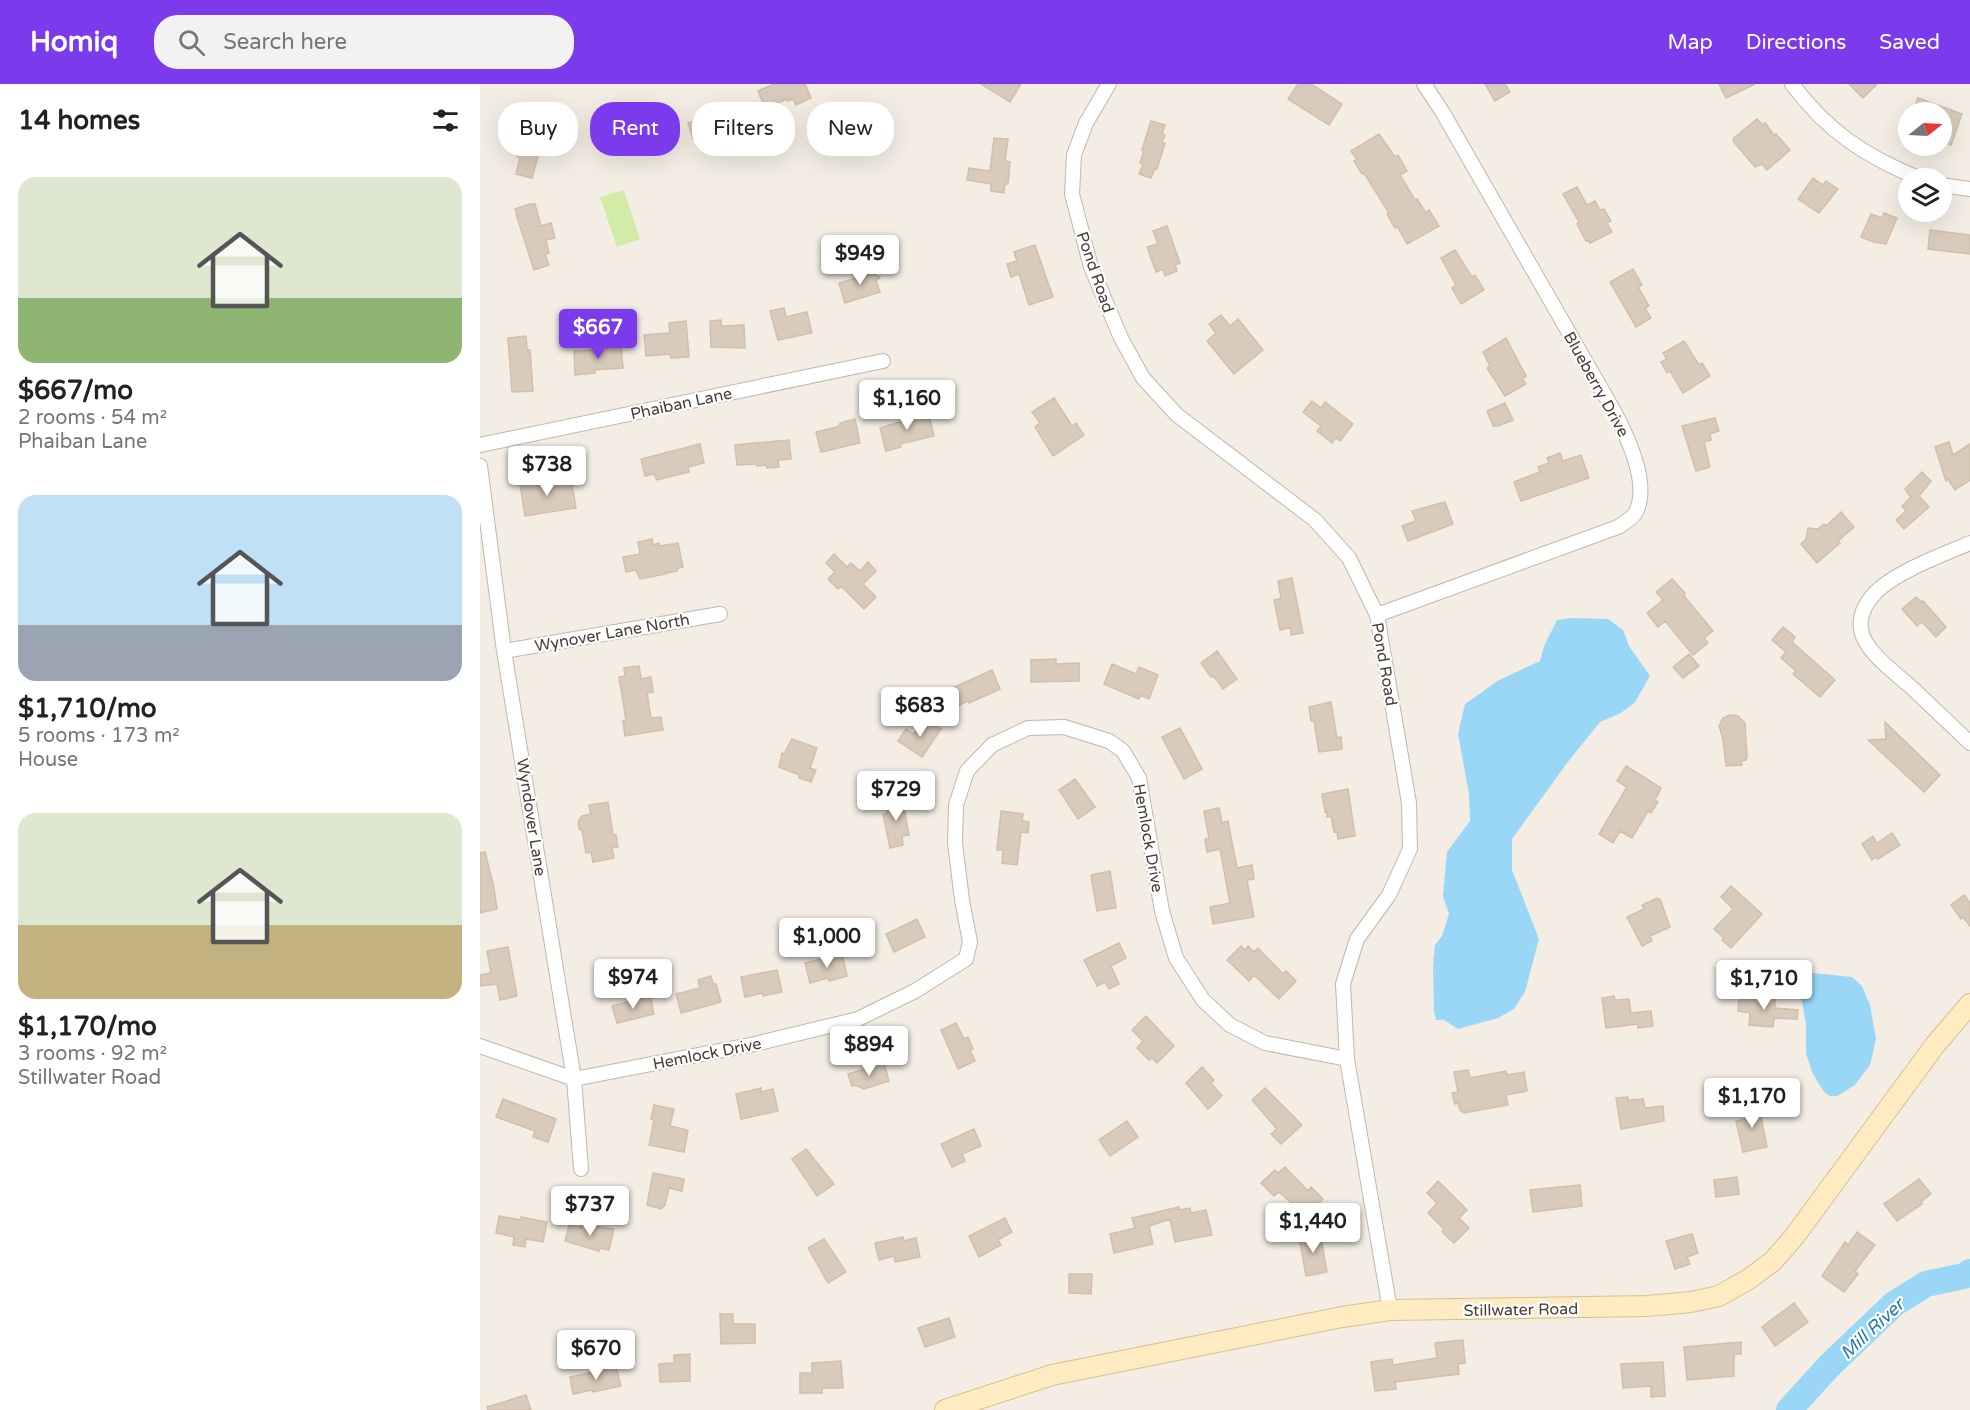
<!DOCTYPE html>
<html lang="en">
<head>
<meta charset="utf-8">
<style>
  :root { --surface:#fff; --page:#f2f2f2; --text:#222; --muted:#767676; --accent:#7c3aed }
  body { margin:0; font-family:"Varela Round",sans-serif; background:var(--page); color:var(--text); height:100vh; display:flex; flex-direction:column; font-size:22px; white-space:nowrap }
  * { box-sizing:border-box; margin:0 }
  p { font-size:20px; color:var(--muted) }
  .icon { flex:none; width:33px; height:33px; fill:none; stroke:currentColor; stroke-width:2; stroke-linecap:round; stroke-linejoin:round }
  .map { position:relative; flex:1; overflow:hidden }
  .panel { display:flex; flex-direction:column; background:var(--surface); width:480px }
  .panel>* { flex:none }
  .top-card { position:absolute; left:18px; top:18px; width:570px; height:54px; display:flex; gap:12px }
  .needle { width:39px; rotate:72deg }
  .controls { position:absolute; left:1418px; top:18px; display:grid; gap:12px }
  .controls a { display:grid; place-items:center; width:54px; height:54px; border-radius:50%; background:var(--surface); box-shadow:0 6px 24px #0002; font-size:30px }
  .price { position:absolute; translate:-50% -51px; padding:0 14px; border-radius:6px; background:#fff; color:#222; font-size:20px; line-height:39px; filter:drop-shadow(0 2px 3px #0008) }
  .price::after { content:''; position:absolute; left:50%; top:36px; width:18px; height:14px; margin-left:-9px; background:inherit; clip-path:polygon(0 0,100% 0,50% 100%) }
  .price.selected { background:var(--accent); color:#fff }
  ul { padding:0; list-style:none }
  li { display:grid; align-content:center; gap:12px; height:318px; padding:0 18px }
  li span { display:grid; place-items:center; height:186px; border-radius:18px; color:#555 }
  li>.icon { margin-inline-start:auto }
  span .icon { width:108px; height:108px; fill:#fffc; stroke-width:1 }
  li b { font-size:26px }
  h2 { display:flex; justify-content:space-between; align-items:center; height:72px; padding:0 18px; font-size:26px }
  .chip { padding:0 21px; border-radius:24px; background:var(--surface); box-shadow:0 6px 24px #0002; font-size:21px; line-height:54px }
  .chip.selected { background:var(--accent); color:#fff }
  header { display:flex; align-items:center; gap:36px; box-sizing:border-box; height:84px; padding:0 30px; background:var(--accent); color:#fff }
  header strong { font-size:28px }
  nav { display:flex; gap:33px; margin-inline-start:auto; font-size:21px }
  .search { width:420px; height:54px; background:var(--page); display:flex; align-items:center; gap:15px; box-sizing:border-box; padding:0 21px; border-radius:24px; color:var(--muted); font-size:22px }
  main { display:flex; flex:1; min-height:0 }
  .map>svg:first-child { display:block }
</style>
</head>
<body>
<header>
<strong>Homiq</strong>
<div class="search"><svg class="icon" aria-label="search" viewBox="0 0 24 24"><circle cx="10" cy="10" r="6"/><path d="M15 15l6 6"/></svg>Search here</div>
<nav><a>Map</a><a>Directions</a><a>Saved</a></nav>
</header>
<main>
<section class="panel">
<h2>14 homes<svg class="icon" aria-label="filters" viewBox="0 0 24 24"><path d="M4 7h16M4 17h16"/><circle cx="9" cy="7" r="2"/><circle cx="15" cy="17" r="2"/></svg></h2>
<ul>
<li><span style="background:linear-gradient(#dfe7d0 65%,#8fb573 0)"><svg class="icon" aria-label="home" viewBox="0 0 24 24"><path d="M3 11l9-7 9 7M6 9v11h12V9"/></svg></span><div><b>$667/mo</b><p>2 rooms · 54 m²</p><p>Phaiban Lane</p></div></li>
<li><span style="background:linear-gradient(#bfe0f5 70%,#9aa5b1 0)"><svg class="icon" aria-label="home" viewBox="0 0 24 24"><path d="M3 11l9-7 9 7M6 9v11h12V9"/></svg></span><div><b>$1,710/mo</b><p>5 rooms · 173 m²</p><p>House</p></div></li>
<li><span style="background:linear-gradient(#dfe7d0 60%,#c2b280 0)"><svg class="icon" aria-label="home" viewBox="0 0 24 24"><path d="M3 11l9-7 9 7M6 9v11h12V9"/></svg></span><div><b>$1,170/mo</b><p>3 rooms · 92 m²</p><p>Stillwater Road</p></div></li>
</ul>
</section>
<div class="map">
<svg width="1490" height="1326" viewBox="0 0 1490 1326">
  <rect width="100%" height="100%" fill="#f3ede4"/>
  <path fill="#d2eba9" d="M144,106L160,155L137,163L120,113Z"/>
  <path fill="#9ad7f6" d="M1092,534L1128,535L1143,546L1149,562L1170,592L1155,618L1141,629L1120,638L1087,679L1032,755V786L1059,855L1045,908L1034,925L1018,934L978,945L964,936H956L954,927L953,882L955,861L962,852L969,830L963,812L967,768L990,737L989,710L978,650L985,620L1019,596L1060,577L1064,562L1077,536Z
    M1333,889L1372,893L1382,902L1390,921L1396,955L1390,981L1375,1001L1357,1012H1350L1344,1008L1333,990L1326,970V941L1322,917L1307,901L1304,894L1311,892Z"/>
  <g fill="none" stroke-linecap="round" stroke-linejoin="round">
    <path stroke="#9ad7f6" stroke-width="26" d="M1309,1326L1349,1282L1414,1220L1446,1200L1484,1192L1490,1188"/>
  </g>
  <path fill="#d9cbbb" stroke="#d1bfab" stroke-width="1.5" d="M294,0H325L331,14L316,21L313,15L308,17L307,15L285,25L278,7Z
    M501,0H541L530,18Z
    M818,0H831L862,20L849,41L808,15Z
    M1005,0H1025L1030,8L1015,17Z
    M1239,0H1275L1246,14Z
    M1369,0H1397L1383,14Z
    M1438,14L1482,30L1471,61L1461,58V28H1433Z
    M255,27L259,41L265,39L270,55L254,60L249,45L213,55L208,39L241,28L242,31Z
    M48,31L68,36L63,54L70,56L66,71L59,69L52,94L36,90L40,74L37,73L39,58Z
    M1277,35L1283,41L1285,39L1294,51L1296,50L1310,66L1287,86L1282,80L1275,83L1253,57L1254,54Z
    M671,37L685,41L682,50L685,51L682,58L685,59L677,85L675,84L671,94L659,90L663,80L660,79L664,66H662Z
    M899,50L915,73L918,71L927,87L920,91L935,116L937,115L946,129L949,126L959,142L927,160L917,142L915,144L907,130L909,129L884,89L882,90L874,77L877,76L871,67Z
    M514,54L528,55L525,77L530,78L528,100H525L524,109L511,107V100L487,96L489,84L510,87Z
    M1333,94L1343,101L1346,97L1358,105L1339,129L1318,115Z
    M1097,103L1107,121L1115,117L1120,126L1124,125L1131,137L1127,139L1132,148L1110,159L1108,156L1106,157L1097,140L1099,138L1083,110Z
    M50,120H55L61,142L71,139L75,154L66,156L69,169L65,170L69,181L54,186L36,130L37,129L35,125Z
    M1404,129L1417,134L1406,160L1394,158L1381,153L1391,130L1402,134Z
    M687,142L700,179L695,181L697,187L685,192L683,185L676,188L667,163L678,160L673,147Z
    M1450,146L1490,151V170L1448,165Z
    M555,161L573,213L549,221L539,190L531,193L527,180L537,177L534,168Z
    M975,166L992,193L995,191L1004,206L981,220L972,204L976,201L961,174Z
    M391,184L393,190L400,193L396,197L400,208L365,219L359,199L380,193L378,188Z
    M1153,185L1162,201L1158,203L1169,222L1165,224L1171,234L1156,243L1130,198Z
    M304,224L306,233L327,228L332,249L298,256L290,227Z
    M741,231L750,242L758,235L783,266L754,290L727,257L736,249L729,240Z
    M241,236V242L264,241L265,264L231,263L230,237Z
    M206,237L209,273L191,274L190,270L166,272L164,251L190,249L189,239Z
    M46,252L47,266H50L53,307L32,308L28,254Z
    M1026,254L1046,292L1042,295L1046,300L1025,312L1007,284L1010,282L1003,268Z
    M1204,257L1219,281L1222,279L1230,292L1203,309L1190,287L1187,289L1181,278L1187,275L1183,269Z
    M141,261L143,284L114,286L115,289L95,291L94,267L127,265L126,262Z
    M574,314L592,342L596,339L604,351L573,372L555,343L560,339L552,328Z
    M832,317L841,324L845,318L873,340L860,357L856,354L852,359L837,347L841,342L823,328Z
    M1025,319L1033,336L1018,342H1013L1007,327Z
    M448,328L454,352L420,360L421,363L406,367L400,344L426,336L425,334Z
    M1235,334L1239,347L1230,350L1231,356L1224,358L1230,383L1216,387L1202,342Z
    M375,335L380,359L341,368L336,348L357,343L360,341V339Z
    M309,356L311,375L298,376L299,383L287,384L286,381L277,382L276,380L257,381L255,361Z
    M1469,358L1473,371L1490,360V396L1475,406L1468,395L1466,397L1455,363Z
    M220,360L224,379L208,383L209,388L177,396L174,390L165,392L161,375Z
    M1080,369L1083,377L1101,371L1109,394L1041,417L1034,398L1060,388L1058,383L1069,379L1067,374Z
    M1442,388L1451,397L1439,412L1449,423L1424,445L1416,436L1426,427L1422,422L1431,413L1425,405Z
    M91,396L96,424L45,432L40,400L57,397V402Z
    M965,418L973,440L928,457L922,442L936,437L932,427Z
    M1361,428L1374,443L1358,457L1360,459L1337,479L1321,460L1326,455L1328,444L1338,445L1344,440L1346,442Z
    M172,455L173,461L179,459V462L198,459L203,483L198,484L197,487L186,489V490L160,495L156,486L146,488L143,473L160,470L158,458Z
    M354,470L367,483L371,479L380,487L388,478L396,487L383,500L396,513L384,525L361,502L358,505L348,495L355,488L346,479Z
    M812,494L823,549L811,551V543L800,546L794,516L801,514L798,497Z
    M1192,495L1205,509L1204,512L1233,547L1224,554L1228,559L1213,571L1185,537L1178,543L1167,529L1183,516L1176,508Z
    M1436,513L1441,518L1443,517L1466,543L1456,553L1442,538L1437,542L1422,525Z
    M1303,543L1315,553L1312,558L1355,596L1340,613L1313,590L1316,587L1301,574L1306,568L1292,556Z
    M737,567L757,595L743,605L736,595L732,592L731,593L721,579Z
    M1209,570L1219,582L1203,594L1193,583Z
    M576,575V580L599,579V597L551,598V576Z
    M632,580L656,590L659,583L678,591L669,615L661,611L659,615L624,600Z
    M159,582L161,595L171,593L173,608L167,609L171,634L181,633L183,646L145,652L143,637L146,636L139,593L145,592L144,584Z
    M512,586L520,605L489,619L488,617L475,623L473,618L471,619L466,607Z
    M851,618L857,654L861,653L862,665L839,668L834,637H831L829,623Z
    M1250,631L1258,632L1265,639L1267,673L1266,676L1261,677L1262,681L1246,682L1243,655L1239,642L1243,634Z
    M445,634L461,645L442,673L418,657L426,645L434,650Z
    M1405,638L1460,691L1444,708L1388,656L1406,655Z
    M700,644L722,685L704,695L682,653Z
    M312,655L337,664L330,684L336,686L331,698L319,694L320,691L299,683L302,669L304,670Z
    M1146,682L1181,704L1175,716L1178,718L1171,729L1168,727L1152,754L1140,747L1133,759L1119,750L1147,703L1137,697Z
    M595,695L615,723L598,735L579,706Z
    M868,705L875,752L858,755L857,747L854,748L851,732L847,733V727L845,728L842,710Z
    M422,713L429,751L422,752L423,761L410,764L403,730H407L405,716Z
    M128,718L133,751H136L138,763L132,764L134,774L113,778L111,768L106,769L102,746L99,745L98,738L102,732L111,730L109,721Z
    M739,724L742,739L748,737L757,784L772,781L774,795L767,796L774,833L733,840L730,823L750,819L740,765L727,768L725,755L729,754L724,727Z
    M521,727L543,730L542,737L549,738L548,749L541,748L537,781L522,779L523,766H517Z
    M1412,749L1420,761L1398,775L1396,773L1392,776L1382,760L1393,752L1397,759Z
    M5,768L14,804L17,825L0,829V769Z
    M630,787L636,824L617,827L611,791Z
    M1251,802L1282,830L1251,864L1242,856L1244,854L1234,845L1253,825L1241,813Z
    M1484,811L1490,819V842L1483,833L1481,835L1471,821Z
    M1177,814L1178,816L1180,815L1190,843L1170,852L1172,857L1162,862L1147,833L1164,825L1162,821Z
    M437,835L445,853L414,868L406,850Z
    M639,859L646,874L631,882L639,900L629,905L625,898L617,902L604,876Z
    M761,862L765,866L768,862L774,868L778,864L803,890L806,887L816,897L799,915L774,891L769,897L747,876Z
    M28,863L37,912L20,916L17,900L0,902V891L11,889L7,867Z
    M362,870L367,892L349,897L348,894L330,899L325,879Z
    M297,886L302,908L283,912L282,909L265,913L261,893Z
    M231,892L233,900H236L241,918L201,929L196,910L220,904L218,896Z
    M170,912L174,930L137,939L132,922Z
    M1134,912L1135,916L1149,915L1151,929L1171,927L1173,942L1158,944V940L1126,944L1122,914Z
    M1259,912L1295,915V924L1318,926L1317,935L1294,934L1293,943L1269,941L1270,929L1258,927Z
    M666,932L694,962L677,979L672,974L669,976L657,964L663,957L652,946Z
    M476,939L484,955L488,953L493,965L490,966L495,977L478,985L461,946Z
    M404,979L409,997L384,1005L375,1001L372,1002L368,990Z
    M722,983L734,996L731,999L742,1012L728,1025L706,999Z
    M988,986L990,994L1026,987L1027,991L1044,988L1047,1007L1026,1011L1028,1021L984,1029L980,1026L978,1019L975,1020L972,1009L978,1008L974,988Z
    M281,1004V1008L293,1005L298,1027L261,1035L256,1010Z
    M785,1004L822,1041L801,1060L791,1050L797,1045L772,1016Z
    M1148,1013V1016L1163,1015L1165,1024L1183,1022L1184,1037L1141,1045L1136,1014Z
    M23,1015L76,1035L68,1058L53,1053L55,1047L16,1033Z
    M1278,1018L1287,1063L1263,1068L1256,1037L1266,1035L1263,1021Z
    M174,1021L194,1025L190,1042L208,1046L204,1068L169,1061L174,1036L171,1035Z
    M647,1037L658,1053L630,1072L619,1056Z
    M494,1045L501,1062L482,1070L485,1077L472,1083L461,1060Z
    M326,1065L354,1100L337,1112L312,1075Z
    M805,1083L828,1107L831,1103L843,1115L826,1132L799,1108L794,1112L781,1099L795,1086L798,1089Z
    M173,1089L204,1095L202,1107L189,1104L185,1121L181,1125L167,1121Z
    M1257,1093L1259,1110L1236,1113L1234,1096Z
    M1439,1095L1451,1110L1441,1118L1442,1120L1417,1137L1404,1120Z
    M958,1097L987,1126L979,1134L989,1144L974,1159L962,1148L964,1145L948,1129L957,1119L947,1109Z
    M1100,1101L1102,1122L1053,1128L1050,1106Z
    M699,1123V1126L710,1124L711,1129L726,1126L732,1151L695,1158L690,1135L669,1142L673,1160L634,1169L630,1150L655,1144L652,1134Z
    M19,1132L41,1136V1133L67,1138L63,1158L46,1155L45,1163L33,1161L34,1153L16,1149Z
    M525,1134L532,1148L518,1156L521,1161L499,1173L489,1152Z
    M100,1140L134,1145L129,1166L120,1164L119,1167L85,1157L89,1141L100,1143Z
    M840,1148L847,1188L826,1192L819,1152Z
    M1377,1148L1395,1161L1375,1187L1378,1190L1364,1208L1342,1192L1365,1158L1368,1161Z
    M1212,1150L1218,1169L1207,1173L1210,1180L1195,1185L1186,1157Z
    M423,1153L424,1157L436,1154L440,1173L415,1178L414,1172L399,1176L395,1159Z
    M344,1155L366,1188L348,1199L328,1164Z
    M589,1190H612L611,1210L589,1209Z
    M1314,1219L1328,1238L1295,1262L1282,1243Z
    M240,1230H253V1240H275V1259L241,1260Z
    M469,1234L475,1253L445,1263L438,1244Z
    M983,1256L985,1279L978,1280L979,1290L915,1298L916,1305L895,1307L891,1278L912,1275L913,1281L957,1274L955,1259Z
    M1261,1258V1270H1254V1292L1207,1296L1204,1263Z
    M210,1270V1297L180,1298L179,1280L194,1279V1271Z
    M361,1277L363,1304H342V1309H320V1289H332V1279Z
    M1183,1278L1185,1312L1171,1313V1302L1143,1304L1141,1280Z
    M136,1283L141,1302L113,1308L112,1306L93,1310L90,1293Z
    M46,1311L51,1326H8L7,1323Z"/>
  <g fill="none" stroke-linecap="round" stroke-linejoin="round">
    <defs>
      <path id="minor" d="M629,0L606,39L594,71L592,110L611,183L641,254L663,294L697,331L835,436L869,474L897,531L929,719L930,765L909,811L877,855L863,900L867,975L910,1226
        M1312,0C1347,47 1385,72 1438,94
        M1461,101L1490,105
        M0,361L403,277
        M0,382L24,567L94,995L101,1085
        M1490,459C1462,471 1418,487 1397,507C1387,517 1379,530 1381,544C1382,565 1415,589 1430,602C1450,621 1470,640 1490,659
        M897,531L1138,443C1144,439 1153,434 1156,428C1170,400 1148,354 1135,329L963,29L944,0
        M24,567L240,530
        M0,962L94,995L275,960L378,935L435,907L486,875L490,858L482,816L475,759L476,721L487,687L512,661L548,644L584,643L629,657L643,667L659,694L682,827L696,874L723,916L750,941L785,959L867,975"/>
      <path id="secondary" d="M465,1326L572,1291L862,1233L910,1226L1167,1222L1211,1218L1239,1212L1269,1195L1293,1177L1314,1153L1455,961L1490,920"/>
    </defs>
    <use href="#minor" stroke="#c2b7a9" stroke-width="16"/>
    <use href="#secondary" stroke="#d6bf8f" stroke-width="22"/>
    <use href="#minor" stroke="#fff" stroke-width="14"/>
    <use href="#secondary" stroke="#ffebc2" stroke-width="20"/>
  </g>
  <g text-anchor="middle" stroke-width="4.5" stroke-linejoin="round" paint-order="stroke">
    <g font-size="16" fill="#463d33" stroke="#fff">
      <text transform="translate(616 188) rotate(71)" y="6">Pond Road</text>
      <text transform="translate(1117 300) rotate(61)" y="6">Blueberry Drive</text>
      <text transform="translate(201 319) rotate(-12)" y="6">Phaiban Lane</text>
      <text transform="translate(132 548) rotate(-10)" y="6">Wynover Lane North</text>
      <text transform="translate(905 580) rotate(80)" y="6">Pond Road</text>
      <text transform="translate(52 733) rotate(81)" y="6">Wyndover Lane</text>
      <text transform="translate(669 754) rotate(80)" y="6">Hemlock Drive</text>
      <text transform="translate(227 969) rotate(-11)" y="6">Hemlock Drive</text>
      <text transform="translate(1041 1225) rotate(-1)" y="6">Stillwater Road</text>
    </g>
    <g font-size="18" font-style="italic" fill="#237aa8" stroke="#fff">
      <text transform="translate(1392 1245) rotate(-43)" y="6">Mill River</text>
    </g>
  </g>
</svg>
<div class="controls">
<a><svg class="needle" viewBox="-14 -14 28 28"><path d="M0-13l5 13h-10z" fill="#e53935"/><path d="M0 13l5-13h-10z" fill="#767676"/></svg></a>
<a><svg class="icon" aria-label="layers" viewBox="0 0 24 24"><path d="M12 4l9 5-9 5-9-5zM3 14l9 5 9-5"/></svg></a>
</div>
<b class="price" style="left:380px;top:202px">$949</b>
<b class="price selected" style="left:118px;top:276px">$667</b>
<b class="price" style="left:427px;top:347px">$1,160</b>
<b class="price" style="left:67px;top:413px">$738</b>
<b class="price" style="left:440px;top:654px">$683</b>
<b class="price" style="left:416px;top:738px">$729</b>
<b class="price" style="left:347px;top:885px">$1,000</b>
<b class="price" style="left:153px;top:926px">$974</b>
<b class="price" style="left:1284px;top:927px">$1,710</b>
<b class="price" style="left:389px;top:993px">$894</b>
<b class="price" style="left:1272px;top:1045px">$1,170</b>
<b class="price" style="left:110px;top:1153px">$737</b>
<b class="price" style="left:833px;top:1170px">$1,440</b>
<b class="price" style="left:116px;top:1297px">$670</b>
<div class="top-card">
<a class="chip">Buy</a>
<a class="chip selected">Rent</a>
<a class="chip">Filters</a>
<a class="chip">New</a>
</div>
</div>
</main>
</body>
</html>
